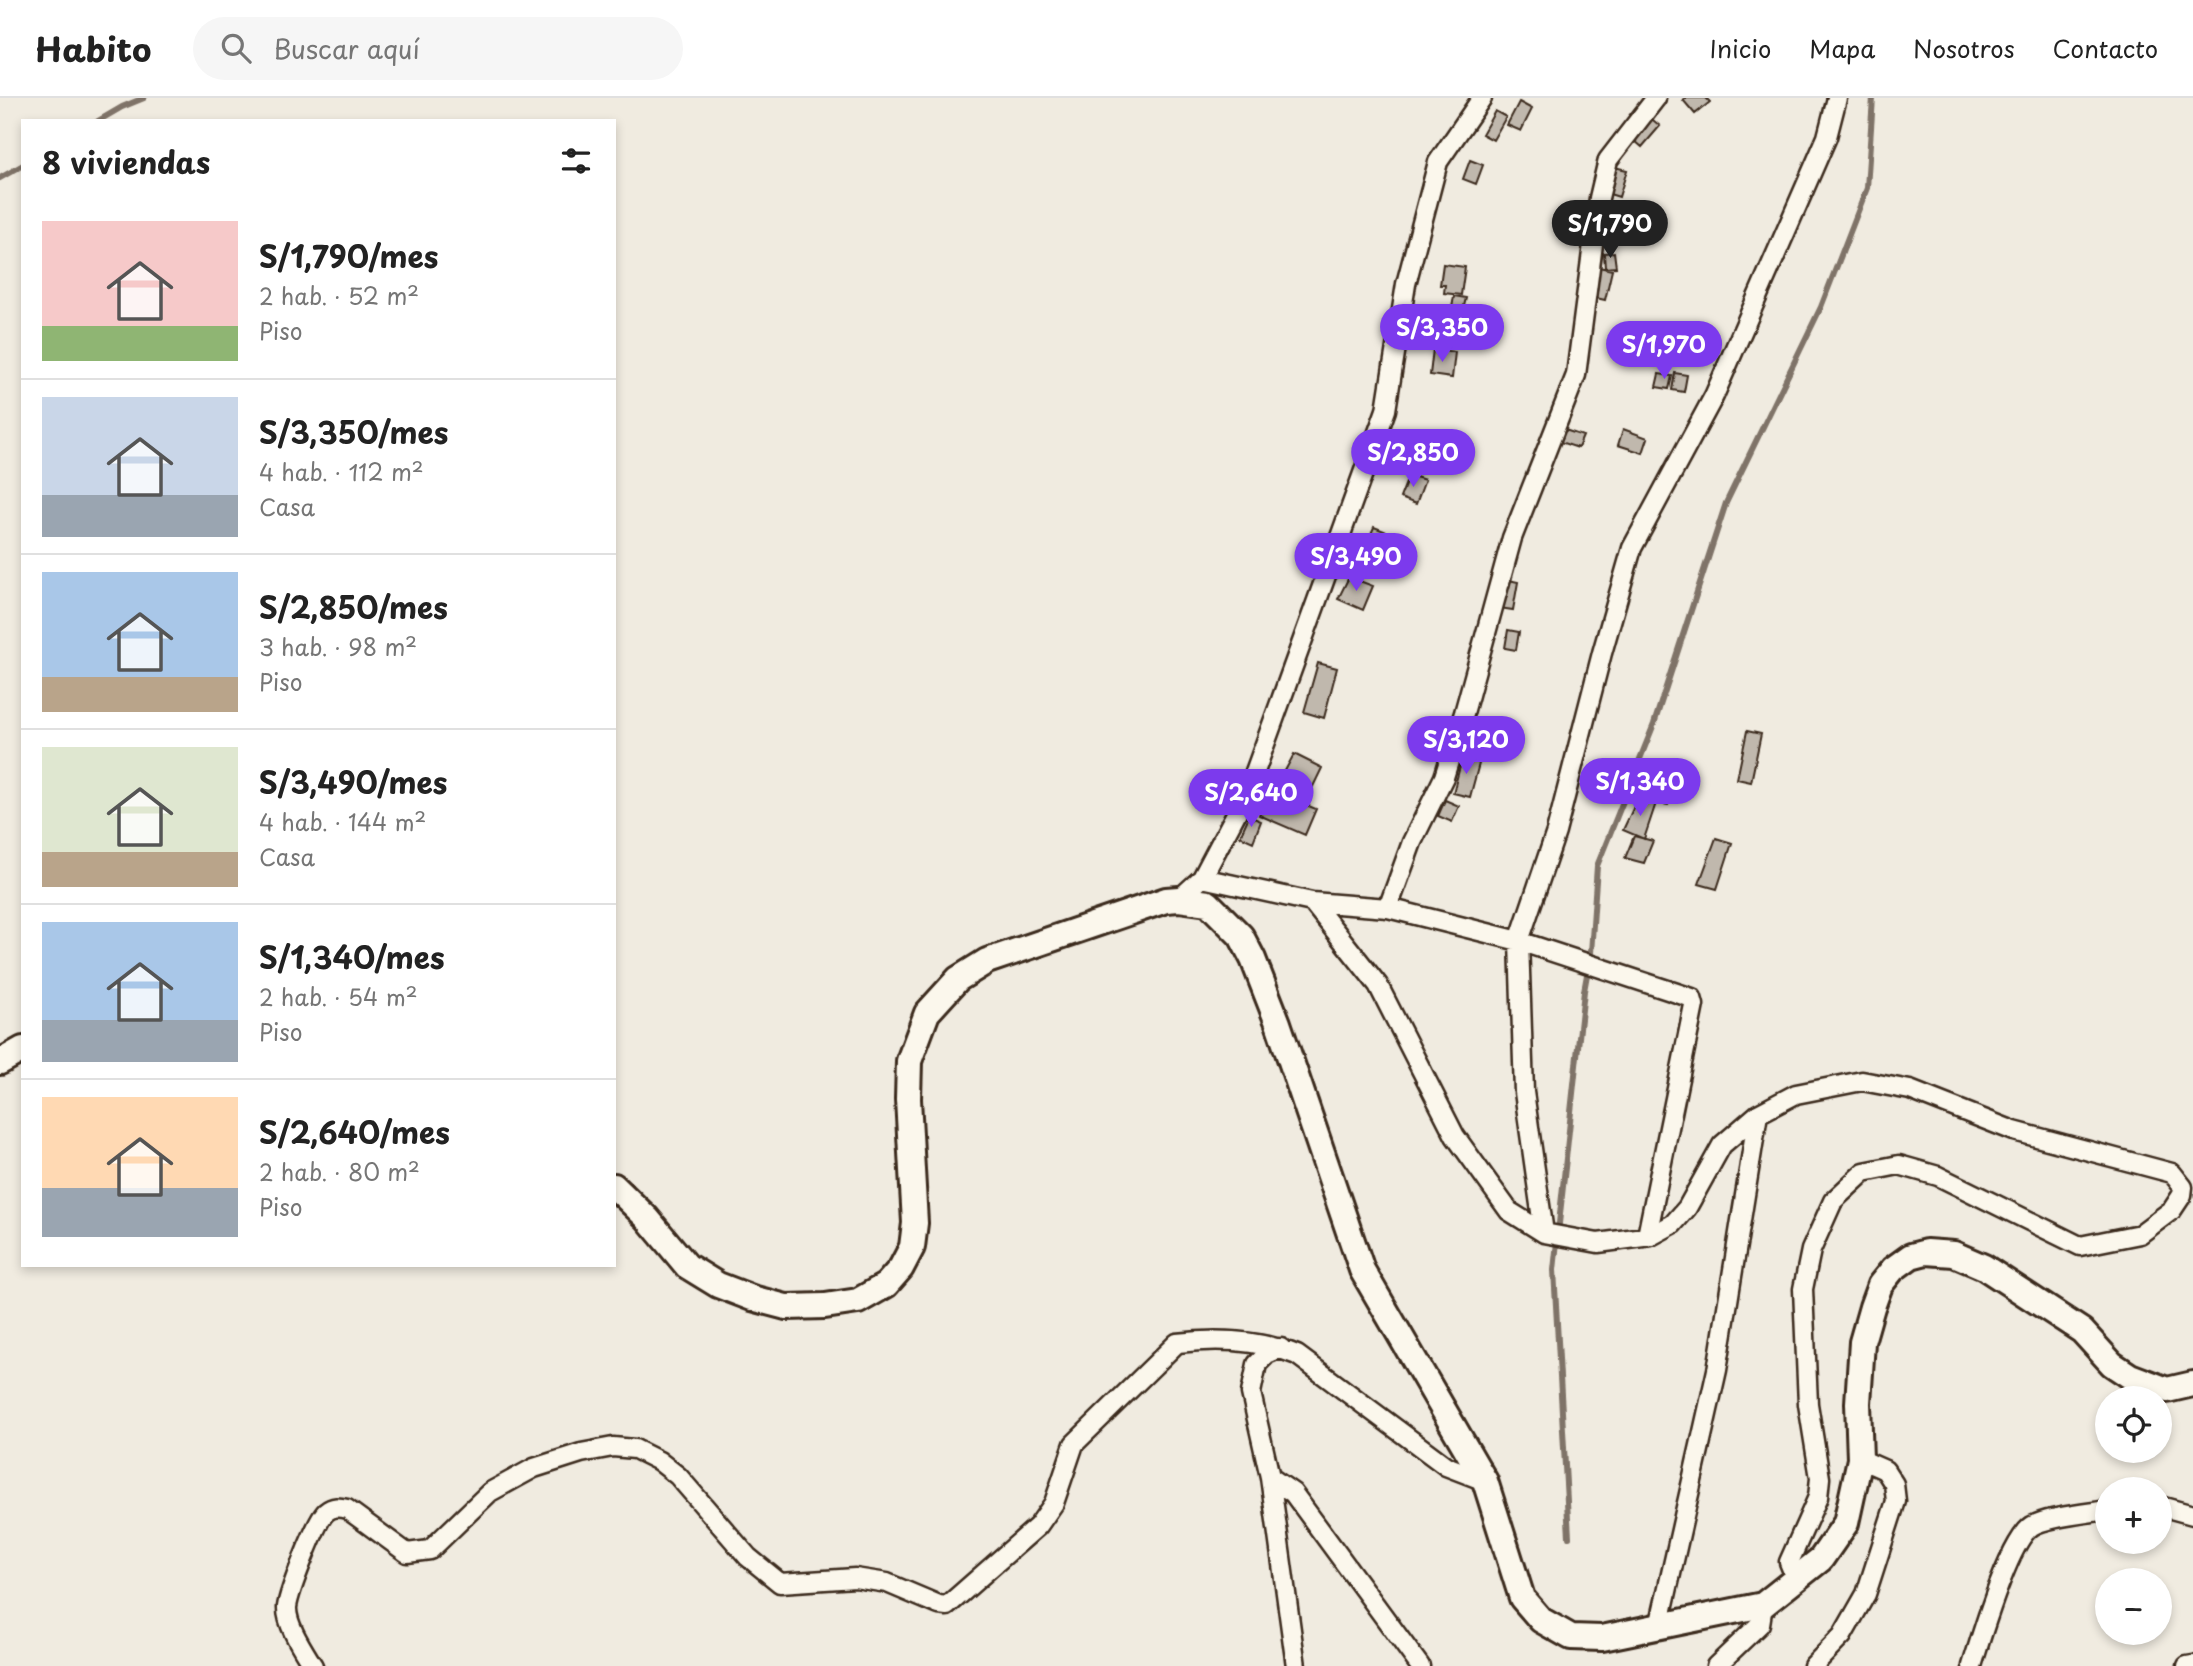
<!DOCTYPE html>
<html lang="es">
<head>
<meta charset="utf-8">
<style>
  :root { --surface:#fff; --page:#f6f6f6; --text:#222; --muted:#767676; --line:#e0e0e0; --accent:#7c3aed }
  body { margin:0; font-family:"Playpen Sans",sans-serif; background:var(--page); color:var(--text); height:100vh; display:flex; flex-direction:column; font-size:26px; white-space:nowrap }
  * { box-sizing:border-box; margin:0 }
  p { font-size:23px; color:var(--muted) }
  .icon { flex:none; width:38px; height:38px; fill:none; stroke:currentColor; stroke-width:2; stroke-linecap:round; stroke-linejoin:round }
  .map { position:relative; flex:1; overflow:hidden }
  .drawer { position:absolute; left:21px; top:21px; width:595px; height:1148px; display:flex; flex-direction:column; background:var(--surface); border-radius:0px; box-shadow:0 4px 10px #0003 }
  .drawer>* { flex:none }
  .fabs { position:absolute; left:2095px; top:1288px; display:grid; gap:14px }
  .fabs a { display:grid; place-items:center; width:77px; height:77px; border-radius:50%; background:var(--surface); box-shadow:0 4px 10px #0003; font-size:35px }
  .price { position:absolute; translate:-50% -60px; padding:0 16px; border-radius:24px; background:var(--accent); color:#fff; font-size:23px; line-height:46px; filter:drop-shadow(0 2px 4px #0008) }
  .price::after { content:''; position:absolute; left:50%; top:42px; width:21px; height:16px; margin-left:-10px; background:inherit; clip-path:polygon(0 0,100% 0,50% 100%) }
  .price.active { background:#222; color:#fff }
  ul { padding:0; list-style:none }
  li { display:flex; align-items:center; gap:21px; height:175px; padding:0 21px }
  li+li { border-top:2px solid var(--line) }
  li span { display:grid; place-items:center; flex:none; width:196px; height:140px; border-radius:0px; color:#555 }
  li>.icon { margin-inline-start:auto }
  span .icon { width:84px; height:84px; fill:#fffc; stroke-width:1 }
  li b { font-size:30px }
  h2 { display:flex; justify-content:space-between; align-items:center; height:84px; padding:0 21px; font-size:30px }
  header { display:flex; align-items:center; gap:42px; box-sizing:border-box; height:98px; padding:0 35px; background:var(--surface); border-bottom:2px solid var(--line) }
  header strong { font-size:33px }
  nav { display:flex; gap:38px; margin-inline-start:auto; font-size:24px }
  .search { width:490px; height:63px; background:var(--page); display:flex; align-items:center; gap:18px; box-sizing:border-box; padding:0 24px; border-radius:38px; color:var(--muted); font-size:26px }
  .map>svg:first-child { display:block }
</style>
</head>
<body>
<header>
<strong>Habito</strong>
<div class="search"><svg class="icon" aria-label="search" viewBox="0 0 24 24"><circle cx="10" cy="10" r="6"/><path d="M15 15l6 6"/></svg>Buscar aquí</div>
<nav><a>Inicio</a><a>Mapa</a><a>Nosotros</a><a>Contacto</a></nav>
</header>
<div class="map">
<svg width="2193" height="1568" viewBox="0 0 2193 1568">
  <rect width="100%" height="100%" fill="#f0ebe0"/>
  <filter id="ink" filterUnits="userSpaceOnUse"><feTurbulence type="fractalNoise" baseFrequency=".0143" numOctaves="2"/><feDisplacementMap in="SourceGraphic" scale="14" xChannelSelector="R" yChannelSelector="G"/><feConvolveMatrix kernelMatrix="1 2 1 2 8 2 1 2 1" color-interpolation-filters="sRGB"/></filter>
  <g filter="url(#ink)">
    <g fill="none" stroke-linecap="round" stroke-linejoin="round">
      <path stroke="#7f7367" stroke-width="6" d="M98,23L122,9L144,0
        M0,80L23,67
        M1569,1439L1554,1172L1584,893L1591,855L1597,768L1654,626L1726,405L1821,209L1867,90L1873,0"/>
    </g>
    <path fill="#c0b8ad" stroke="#3b2a1e" stroke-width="2" d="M1686,0H1706L1710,4L1695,16L1683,2Z
      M1519,4L1532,11L1521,33L1507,27Z
      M1495,13L1506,19L1493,42L1482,36Z
      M1646,16L1660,28L1642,49L1628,37Z
      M1470,62L1483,67L1476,86L1463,81Z
      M1610,68L1627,72L1619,99L1603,94Z
      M1614,154L1616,169L1605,170L1604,155Z
      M1443,166L1465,169L1461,197L1444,195L1445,187H1440Z
      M1599,169L1612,172L1605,202L1592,199Z
      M1454,198L1466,200L1463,212L1452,210Z
      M1433,251L1455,254L1452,280L1430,277Z
      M1675,275L1687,277L1684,294L1672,292Z
      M1659,276L1672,278L1669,291L1656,289Z
      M1623,331L1648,340L1643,355L1618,347Z
      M1565,332L1583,338L1578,350L1560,344Z
      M1411,340L1426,346L1415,374L1400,369Z
      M1409,377L1425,382L1416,406L1400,400Z
      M1374,429L1397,438L1386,466L1360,461Z
      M1349,479L1373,488L1363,512L1338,501Z
      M1504,481L1518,484L1513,512L1499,510Z
      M1508,532L1519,534L1516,552L1505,550Z
      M1318,565L1337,570L1324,620L1304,614Z
      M1747,633L1761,636L1751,684L1737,681Z
      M1294,656L1322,670L1308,699L1279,684Z
      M1463,657L1480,662L1470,699L1453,695Z
      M1662,677L1680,679L1668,707L1651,704Z
      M1270,692L1316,711L1305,737L1259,717Z
      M1638,700L1656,705L1644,741L1623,732Z
      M1445,702L1459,708L1452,724L1438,718Z
      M1249,718L1261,723L1253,744L1240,738Z
      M1634,738L1653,743L1644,765L1625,760Z
      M1716,740L1732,745L1717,791L1699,786Z"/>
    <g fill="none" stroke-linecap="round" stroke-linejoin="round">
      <defs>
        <path id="minor" d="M1202,780L1312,804L1388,810L1519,843L1692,900L1694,907L1647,1138
          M1179,801L1202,780L1248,693L1386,312L1406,186L1438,64L1482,0
          M1312,804L1378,887L1455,1038L1509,1113L1544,1135L1598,1145L1651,1138L1673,1126L1687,1110L1722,1047L1758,1016L1796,996L1862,983L1910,992L2014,1033L2172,1075L2183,1089L2182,1097L2172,1112L2140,1136L2080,1148L1938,1078L1899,1067L1864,1074L1833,1103L1811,1152L1803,1191L1808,1306L1820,1380L1818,1399L1789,1464L1796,1481
          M1388,810L1412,744L1444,679L1464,615L1512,440L1576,277L1599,100L1608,62L1656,0
          M1544,1135L1524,994L1519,843L1556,734L1602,555L1632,450L1714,298L1827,39L1837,0
          M1281,1250L1267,1256L1257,1266L1251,1295L1270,1379L1296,1568
          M1270,1379L1293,1395L1420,1568
          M2160,1408L2193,1417
          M1659,1529L1717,1272L1758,1016
          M313,1568C304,1553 286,1527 287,1509C289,1494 316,1423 326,1414C333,1408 339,1409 347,1411L407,1455L430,1452L490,1394L534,1370L581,1355L613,1349L635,1351L659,1363L678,1378L748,1459L780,1485L855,1480L887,1485L939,1507L947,1508L1038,1428L1054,1405L1074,1346L1177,1245C1216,1240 1260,1242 1297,1257L1446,1368L1485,1383
          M1716,1568L1760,1526L1763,1507
          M1813,1568L1842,1538L1866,1496L1896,1403L1894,1386L1885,1372L1860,1361
          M1972,1568C1981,1539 2009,1443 2032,1428C2046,1419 2089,1415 2107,1412
          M2187,1568L2193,1567"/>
        <path id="secondary" d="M0,964L23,951
          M614,1088L647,1120L687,1168L718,1187L752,1200L786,1209L825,1208L858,1203L886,1187L901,1170L912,1149L915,1125L908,1001L909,963L927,915L958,881L987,863L1166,802L1179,801L1208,805L1241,838L1253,861L1278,925L1362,1172L1485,1383L1522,1500L1541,1522L1571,1539L1602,1540L1763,1507L1821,1461L1846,1425L1860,1361L1858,1305L1862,1244L1872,1209L1880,1187L1893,1171L1911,1158L1926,1154L1954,1156L1984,1169L2082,1233L2112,1266L2130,1278L2167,1292L2193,1286"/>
      </defs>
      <use href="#minor" stroke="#3b2a1e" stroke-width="23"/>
      <use href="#secondary" stroke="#3b2a1e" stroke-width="30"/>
      <use href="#minor" stroke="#fbf7ec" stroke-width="18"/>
      <use href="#secondary" stroke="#fbf7ec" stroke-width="24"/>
    </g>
  </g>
</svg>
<div class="fabs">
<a><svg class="icon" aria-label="locate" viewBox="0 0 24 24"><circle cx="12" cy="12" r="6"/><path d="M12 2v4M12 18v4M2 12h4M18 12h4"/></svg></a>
<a>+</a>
<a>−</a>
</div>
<b class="price active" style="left:1610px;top:162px">S/1,790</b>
<b class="price" style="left:1442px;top:266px">S/3,350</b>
<b class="price" style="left:1664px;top:283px">S/1,970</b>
<b class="price" style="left:1413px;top:391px">S/2,850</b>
<b class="price" style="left:1356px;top:495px">S/3,490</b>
<b class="price" style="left:1466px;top:678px">S/3,120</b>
<b class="price" style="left:1640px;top:720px">S/1,340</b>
<b class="price" style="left:1251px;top:731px">S/2,640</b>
<section class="drawer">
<h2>8 viviendas<svg class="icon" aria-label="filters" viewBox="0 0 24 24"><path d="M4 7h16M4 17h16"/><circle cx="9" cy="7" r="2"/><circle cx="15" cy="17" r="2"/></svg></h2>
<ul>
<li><span style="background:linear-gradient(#f6c9c9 75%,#8fb573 0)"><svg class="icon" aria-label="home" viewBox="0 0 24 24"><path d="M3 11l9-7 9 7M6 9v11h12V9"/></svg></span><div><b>S/1,790/mes</b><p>2 hab. · 52 m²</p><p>Piso</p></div></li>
<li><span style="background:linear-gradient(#c9d6e8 70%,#9aa5b1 0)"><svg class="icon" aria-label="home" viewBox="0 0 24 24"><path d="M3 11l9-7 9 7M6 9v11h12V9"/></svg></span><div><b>S/3,350/mes</b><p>4 hab. · 112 m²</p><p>Casa</p></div></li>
<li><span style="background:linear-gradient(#a9c7e8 75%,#b9a48a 0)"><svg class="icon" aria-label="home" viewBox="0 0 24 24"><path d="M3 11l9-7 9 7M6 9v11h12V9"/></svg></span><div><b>S/2,850/mes</b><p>3 hab. · 98 m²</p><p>Piso</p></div></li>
<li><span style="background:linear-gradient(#dfe7d0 75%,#b9a48a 0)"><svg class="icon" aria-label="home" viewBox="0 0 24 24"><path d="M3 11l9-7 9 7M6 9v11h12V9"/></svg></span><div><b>S/3,490/mes</b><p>4 hab. · 144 m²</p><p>Casa</p></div></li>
<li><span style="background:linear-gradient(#a9c7e8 70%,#9aa5b1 0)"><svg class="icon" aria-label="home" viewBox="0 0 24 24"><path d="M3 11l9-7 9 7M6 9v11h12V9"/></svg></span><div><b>S/1,340/mes</b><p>2 hab. · 54 m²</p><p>Piso</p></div></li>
<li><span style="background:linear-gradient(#ffd9b3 65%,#9aa5b1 0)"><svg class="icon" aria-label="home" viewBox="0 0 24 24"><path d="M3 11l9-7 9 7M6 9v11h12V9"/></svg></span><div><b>S/2,640/mes</b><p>2 hab. · 80 m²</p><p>Piso</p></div></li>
</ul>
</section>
</div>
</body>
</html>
